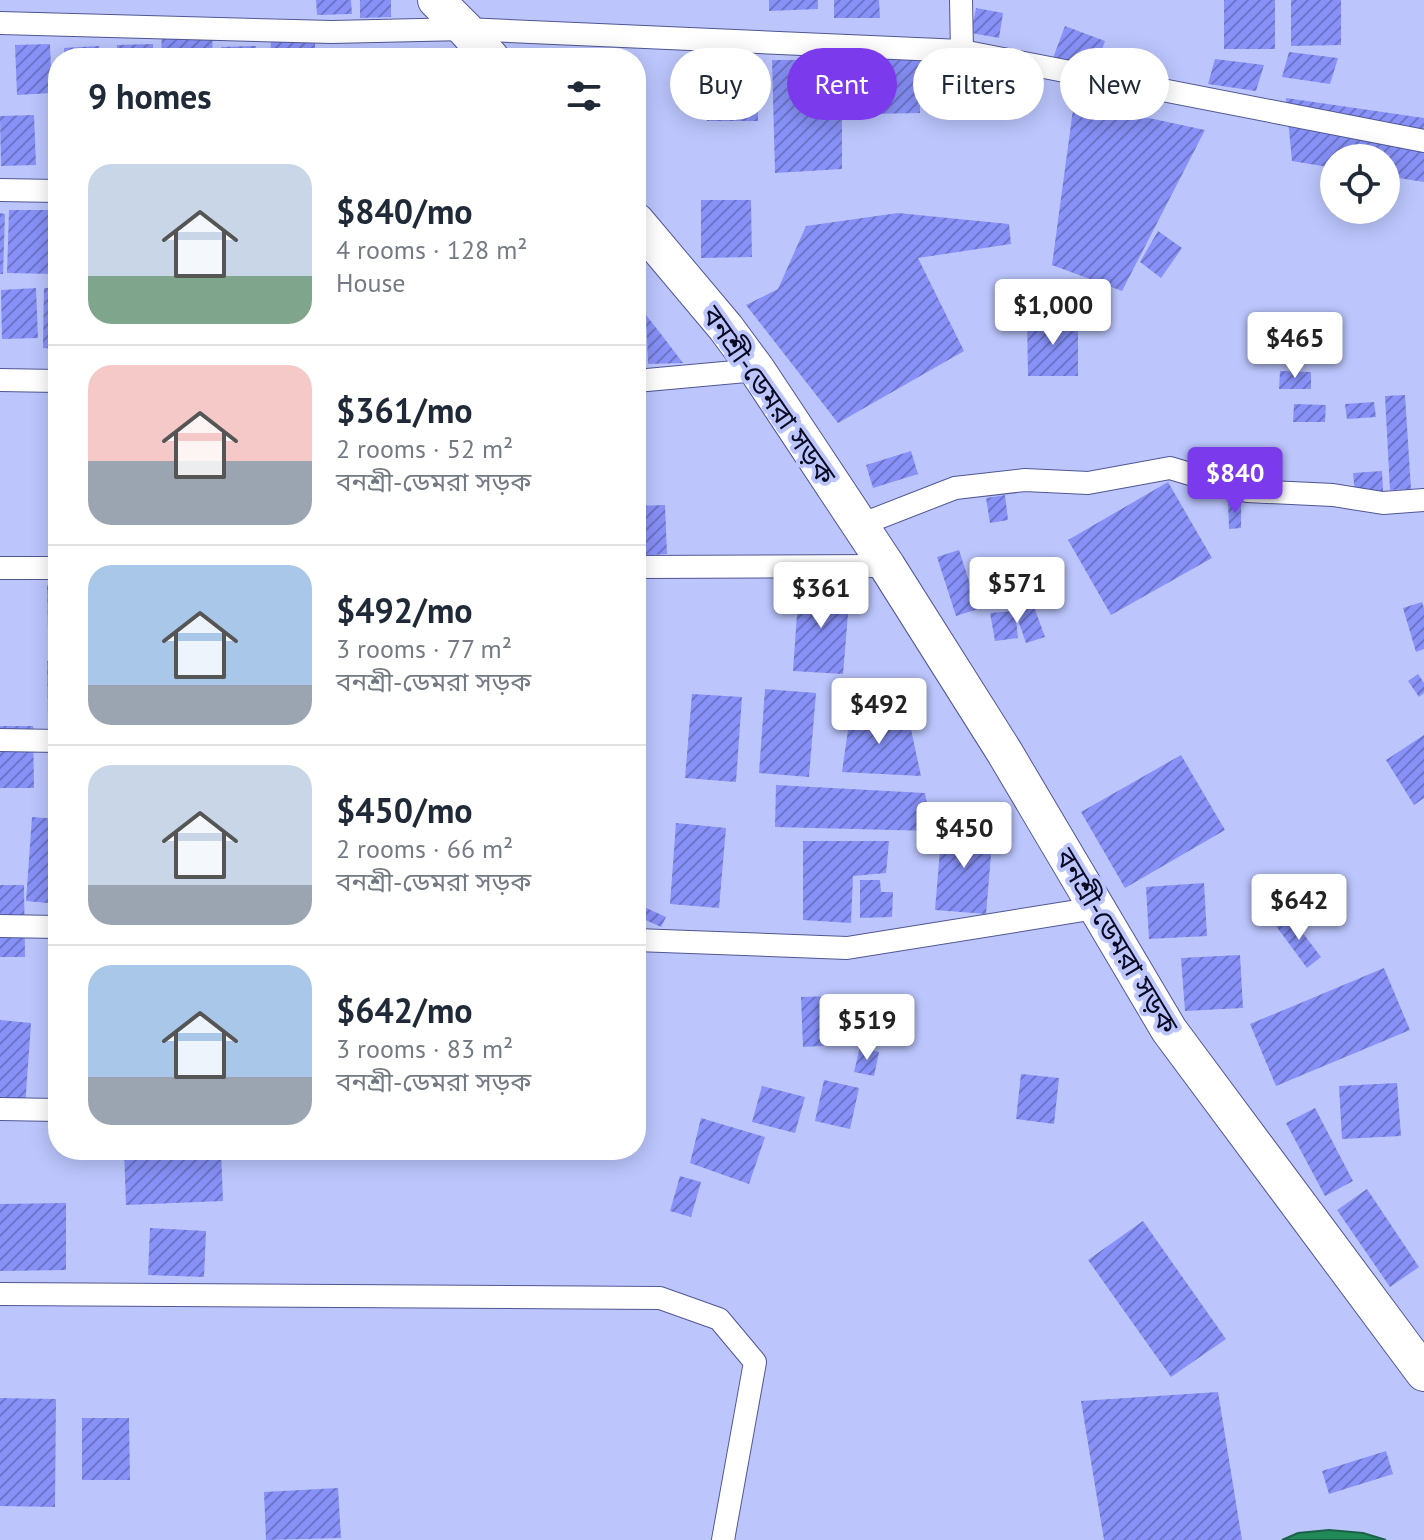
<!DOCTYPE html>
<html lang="en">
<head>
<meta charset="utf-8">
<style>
  :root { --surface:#fff; --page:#f2f2f3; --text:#1f2937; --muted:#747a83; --line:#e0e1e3; --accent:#7c3aed }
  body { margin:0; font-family:"PT Sans","Noto Sans Bengali",sans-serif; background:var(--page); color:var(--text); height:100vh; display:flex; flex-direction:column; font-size:30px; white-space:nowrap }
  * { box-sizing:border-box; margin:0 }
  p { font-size:26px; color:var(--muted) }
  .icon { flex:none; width:44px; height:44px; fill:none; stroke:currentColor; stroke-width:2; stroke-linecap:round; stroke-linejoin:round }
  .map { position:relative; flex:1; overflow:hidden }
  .drawer { position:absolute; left:48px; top:48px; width:598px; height:1112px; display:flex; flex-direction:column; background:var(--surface); border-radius:32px; box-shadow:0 4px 20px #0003 }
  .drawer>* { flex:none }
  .banner { position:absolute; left:670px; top:48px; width:634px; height:72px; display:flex; gap:16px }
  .controls { position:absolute; left:1320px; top:144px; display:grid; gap:16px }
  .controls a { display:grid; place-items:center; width:80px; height:80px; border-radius:50%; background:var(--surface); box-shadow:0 4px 20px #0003; font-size:40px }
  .price { position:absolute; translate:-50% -68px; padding:0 18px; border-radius:8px; background:#fff; color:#222; font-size:26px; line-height:52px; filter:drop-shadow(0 2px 4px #0008) }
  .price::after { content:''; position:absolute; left:50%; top:48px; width:24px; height:18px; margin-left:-12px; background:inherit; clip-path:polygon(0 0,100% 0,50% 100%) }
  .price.on { background:var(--accent); color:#fff }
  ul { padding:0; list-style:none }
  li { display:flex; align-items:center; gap:24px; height:200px; padding:0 40px }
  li+li { border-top:2px solid var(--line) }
  li span { display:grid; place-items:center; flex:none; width:224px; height:160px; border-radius:24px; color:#555 }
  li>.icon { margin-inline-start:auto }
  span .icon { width:96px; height:96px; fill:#fffc; stroke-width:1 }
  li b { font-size:34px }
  h2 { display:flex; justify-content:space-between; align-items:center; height:96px; padding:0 40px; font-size:34px }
  .chip { padding:0 28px; border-radius:36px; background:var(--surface); box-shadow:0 4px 20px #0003; font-size:28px; line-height:72px }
  .chip.on { background:var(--accent); color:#fff }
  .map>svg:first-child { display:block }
</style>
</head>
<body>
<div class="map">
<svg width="1424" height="1540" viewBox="0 0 1424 1540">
  <defs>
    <pattern id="building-hatch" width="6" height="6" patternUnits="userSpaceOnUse" patternTransform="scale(2)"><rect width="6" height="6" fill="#8791f8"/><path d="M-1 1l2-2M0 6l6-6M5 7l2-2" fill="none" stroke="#6d75c8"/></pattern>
  </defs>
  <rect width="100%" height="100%" fill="#bcc6fd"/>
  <path fill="#228958" stroke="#1b6348" stroke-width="2" d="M1329,1530L1363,1533L1386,1540H1282L1298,1533Z"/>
  <path fill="url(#building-hatch)" d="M316,0H351L352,14L317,15Z
    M360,0H391V17L360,18Z
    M769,0H818V9L769,11Z
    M834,0H879L880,18H834Z
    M1224,0H1275V49H1224Z
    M1291,0H1341V45L1291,46Z
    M976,8L1003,13L999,38L971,33Z
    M1065,26L1105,41L1094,73L1053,58Z
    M162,28L213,29L212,58H161Z
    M271,41L315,42V58H270Z
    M50,44L52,93L17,95L15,45Z
    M153,44V58H117V45Z
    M99,46L100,58H64V48Z
    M256,46L257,58H221V47Z
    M1116,49L1151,59L1146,79L1111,69Z
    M356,51L357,58H321V53Z
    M457,52V58H422L421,53Z
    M1289,52L1338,58L1330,84L1282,77Z
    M409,53V58H373V54Z
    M920,56V113L870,114L869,57Z
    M1215,59L1264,65L1256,91L1208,84Z
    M772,60H842V169L775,173Z
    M707,64H757L758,121H707Z
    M1286,98L1424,118V182L1386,176V158H1334V168L1292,161Z
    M1074,102L1205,130L1122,291L1052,265Z
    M34,115L36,165L1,166L0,116Z
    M48,115H58V182H48Z
    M701,200H751L752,257L701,258Z
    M9,210H50L53,274L7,273Z
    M0,213L5,214L3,274H0Z
    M898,213L1009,224L1011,244L918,258L964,351L838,423L746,305L778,289L806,226Z
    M1158,231L1182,248L1161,278L1140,262Z
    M36,288L38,338L2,339L1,290Z
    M44,288H58V349L43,348Z
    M636,313H639L640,361H636Z
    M646,315L664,338L683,363L648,364Z
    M1078,318V376H1028L1027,319Z
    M1280,371L1311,372V389H1279Z
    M1405,395L1411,489L1390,490L1385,396Z
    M1374,402L1376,417L1347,419L1345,404Z
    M1294,404L1326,405L1325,422H1293Z
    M911,451L918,474L873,488L866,465Z
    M1382,471L1383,491L1355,493L1353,473Z
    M1168,482L1212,558L1111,615L1068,540Z
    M1005,495L1008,520L990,523L986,498Z
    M1228,501H1241V528L1229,529Z
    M665,505L667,554L636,556V506Z
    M959,550L978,609L956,616L937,557Z
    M47,585H58V634H48Z
    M799,586L850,590L843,674L793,671Z
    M1422,602L1424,608V649L1416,652L1403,608Z
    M1033,604L1045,637L1026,643L1015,611L1018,638L995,641L990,613L1015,611Z
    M636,626H643L645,675H636Z
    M47,661H58V723H48Z
    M1418,674L1424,683V693L1419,697L1408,681Z
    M765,689L816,693L809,777L759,773Z
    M692,694L742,697L736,782L685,778Z
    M851,708L910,725L921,776L842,772Z
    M0,726H33L34,788H0Z
    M1424,735V798L1414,805L1386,760Z
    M1181,755L1225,830L1125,888L1081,812Z
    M776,785L925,793L932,831L775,827Z
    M32,817L58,819V904L26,901Z
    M676,823L726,828L719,908L670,904Z
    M942,826L993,831L986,914L935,910Z
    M803,841H889L886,873L853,876L851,923L803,920Z
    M860,880H880L881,892H893L892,917L860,918Z
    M1204,883L1207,936L1149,939L1146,887Z
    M0,885H24L25,957H0Z
    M644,907L666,917L661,927L639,917Z
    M1290,916L1321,957L1307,968L1276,926Z
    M1240,955L1243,1008L1185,1011L1181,958Z
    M1384,968L1410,1030L1276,1086L1250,1024Z
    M836,996L838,1045L803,1047L801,997Z
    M0,1020L31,1023L25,1107L0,1105Z
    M860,1047L879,1052L874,1076L854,1072Z
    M1021,1074L1059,1078L1054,1124L1016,1119Z
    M824,1080L859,1088L850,1129L815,1121Z
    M1397,1083L1401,1136L1342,1139L1339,1086Z
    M762,1086L805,1097L795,1133L752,1122Z
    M1315,1108L1353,1181L1325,1196L1286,1123Z
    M701,1118L765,1137L749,1184L690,1163Z
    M124,1150H221L223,1201L126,1205Z
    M680,1176L701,1182L691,1217L670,1211Z
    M1367,1189L1419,1267L1390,1287L1337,1210Z
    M66,1203V1270L0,1271V1204Z
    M1143,1221L1226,1339L1171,1377L1088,1260Z
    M150,1228L206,1231L204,1277L148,1275Z
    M1218,1392L1242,1540H1104L1081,1401Z
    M0,1398L56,1399L55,1507L0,1506Z
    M82,1418H129L130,1480H82Z
    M1386,1451L1393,1474L1329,1494L1322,1471Z
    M338,1488L341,1538L266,1540L264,1492Z"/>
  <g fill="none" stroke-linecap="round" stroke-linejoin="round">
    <defs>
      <path id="minor" d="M961,0L962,51L1424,141
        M0,23L332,32L465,29L962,51
        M0,190L58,191
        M0,380L58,381
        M636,381L757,370
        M860,525L955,488L1025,480L1088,483L1170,468L1247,491L1333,495L1383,503L1424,500
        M636,567L887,566
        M0,568H58
        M0,740L58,741
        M0,926L58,927
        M636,940L847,948L1096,908
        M0,1109L58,1110
        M0,1294L660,1298L719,1319L755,1362L723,1540"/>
      <path id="primary" d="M436,0L465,29L491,58
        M636,221L726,328L757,370L887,566L1005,753L1169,1030L1424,1373"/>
    </defs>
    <use href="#minor" stroke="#505793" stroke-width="24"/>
    <use href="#primary" stroke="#505793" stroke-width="38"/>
    <use href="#minor" stroke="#fff" stroke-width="22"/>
    <use href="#primary" stroke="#fff" stroke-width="36"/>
  </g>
  <g text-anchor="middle" stroke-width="8" stroke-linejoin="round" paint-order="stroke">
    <g font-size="28" fill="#0a0b23" stroke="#bcc6fd">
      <text transform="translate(769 395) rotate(55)" y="10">বনশ্রী-ডেমরা সড়ক</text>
      <text transform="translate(1117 941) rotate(59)" y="10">বনশ্রী-ডেমরা সড়ক</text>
    </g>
  </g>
</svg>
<div class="controls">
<a><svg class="icon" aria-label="locate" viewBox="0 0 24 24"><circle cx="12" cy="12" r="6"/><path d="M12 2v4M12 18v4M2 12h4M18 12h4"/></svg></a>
</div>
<b class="price" style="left:1053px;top:347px">$1,000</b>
<b class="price" style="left:1295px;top:380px">$465</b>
<b class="price on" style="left:1235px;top:515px">$840</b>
<b class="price" style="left:1017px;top:625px">$571</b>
<b class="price" style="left:821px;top:630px">$361</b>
<b class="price" style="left:879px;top:746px">$492</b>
<b class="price" style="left:964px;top:870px">$450</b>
<b class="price" style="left:1299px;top:942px">$642</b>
<b class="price" style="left:867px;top:1062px">$519</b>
<div class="banner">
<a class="chip">Buy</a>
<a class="chip on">Rent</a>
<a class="chip">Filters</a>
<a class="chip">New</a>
</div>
<section class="drawer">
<h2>9 homes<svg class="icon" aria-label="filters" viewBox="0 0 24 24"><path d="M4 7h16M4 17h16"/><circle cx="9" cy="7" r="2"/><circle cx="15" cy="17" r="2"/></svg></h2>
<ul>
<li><span style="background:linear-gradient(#c9d6e8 70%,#7fa58c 0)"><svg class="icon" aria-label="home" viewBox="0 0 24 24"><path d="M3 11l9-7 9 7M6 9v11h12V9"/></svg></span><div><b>$840/mo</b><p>4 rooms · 128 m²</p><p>House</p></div></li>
<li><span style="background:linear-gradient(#f6c9c9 60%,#9aa5b1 0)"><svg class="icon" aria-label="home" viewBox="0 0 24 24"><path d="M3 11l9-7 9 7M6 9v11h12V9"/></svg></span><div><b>$361/mo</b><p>2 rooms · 52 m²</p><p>বনশ্রী-ডেমরা সড়ক</p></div></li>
<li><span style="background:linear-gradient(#a9c7e8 75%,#9aa5b1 0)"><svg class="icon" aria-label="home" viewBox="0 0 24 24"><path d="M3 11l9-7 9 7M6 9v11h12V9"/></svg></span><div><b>$492/mo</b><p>3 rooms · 77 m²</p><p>বনশ্রী-ডেমরা সড়ক</p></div></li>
<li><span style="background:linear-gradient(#c9d6e8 75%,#9aa5b1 0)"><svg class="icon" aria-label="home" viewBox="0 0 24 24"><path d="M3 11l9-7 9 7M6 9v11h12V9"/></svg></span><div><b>$450/mo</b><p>2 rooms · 66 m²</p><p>বনশ্রী-ডেমরা সড়ক</p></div></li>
<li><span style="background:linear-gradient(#a9c7e8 70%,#9aa5b1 0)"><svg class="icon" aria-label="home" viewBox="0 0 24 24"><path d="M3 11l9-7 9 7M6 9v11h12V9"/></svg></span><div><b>$642/mo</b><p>3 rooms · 83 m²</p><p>বনশ্রী-ডেমরা সড়ক</p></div></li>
</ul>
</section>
</div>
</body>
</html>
